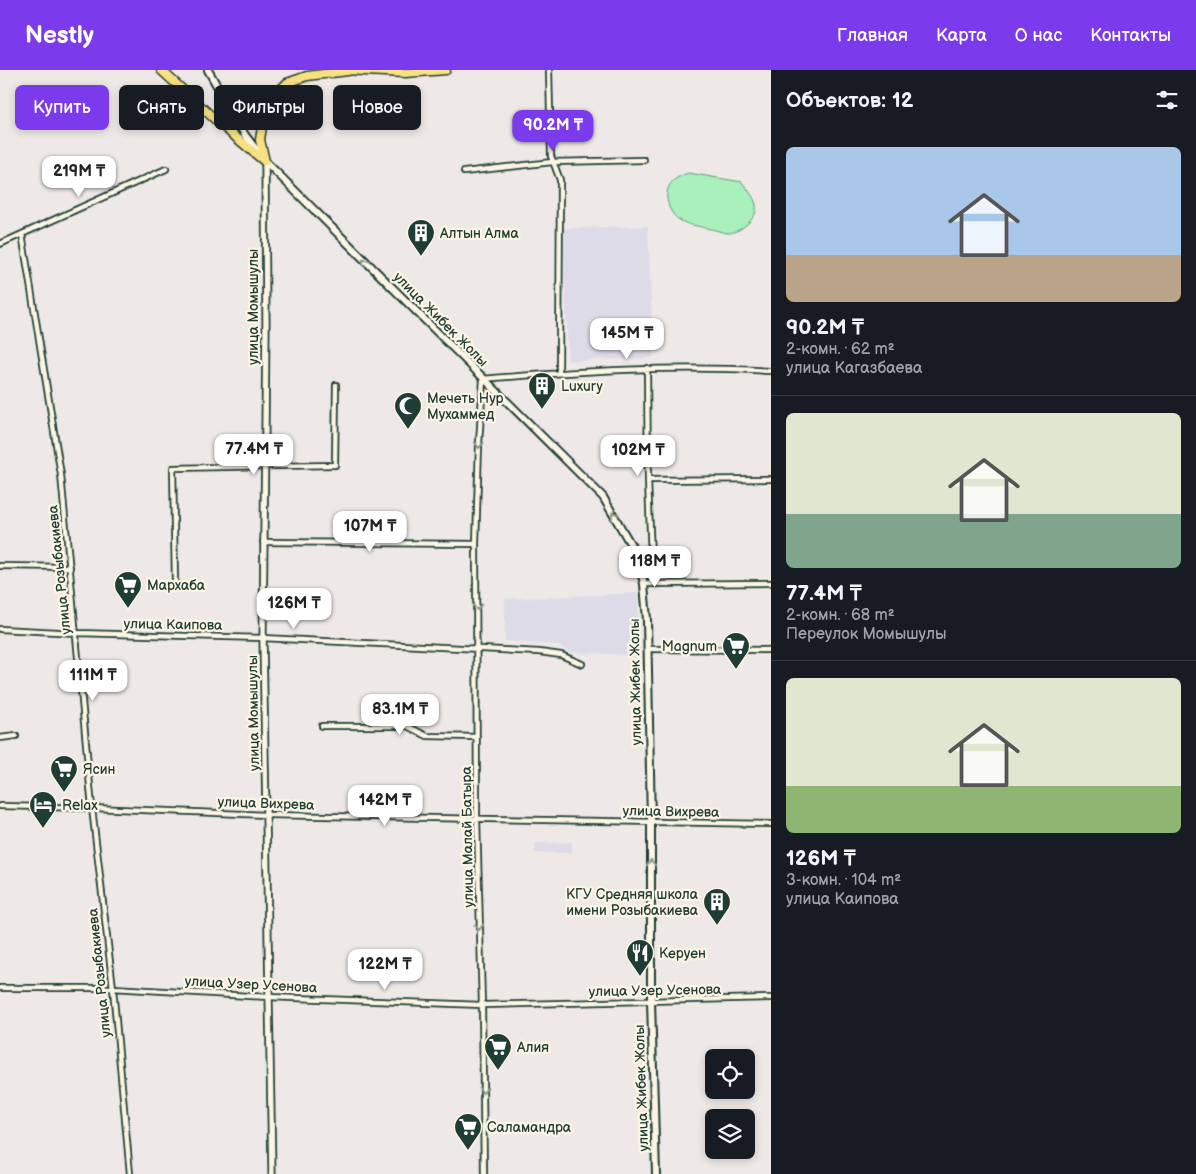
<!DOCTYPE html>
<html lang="ru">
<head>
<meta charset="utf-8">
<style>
  :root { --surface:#171b24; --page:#242831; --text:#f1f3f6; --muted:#9ea1a6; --line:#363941; --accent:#7c3aed }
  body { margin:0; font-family:"Balsamiq Sans",sans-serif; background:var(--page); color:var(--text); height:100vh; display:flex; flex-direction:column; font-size:19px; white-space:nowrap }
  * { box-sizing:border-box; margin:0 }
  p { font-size:16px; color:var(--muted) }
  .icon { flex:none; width:28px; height:28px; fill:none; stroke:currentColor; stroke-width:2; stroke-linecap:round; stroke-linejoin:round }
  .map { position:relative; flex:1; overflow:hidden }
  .side { display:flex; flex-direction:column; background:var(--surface); width:425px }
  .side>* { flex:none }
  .banner { position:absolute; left:15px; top:15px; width:475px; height:45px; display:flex; gap:10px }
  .tools { position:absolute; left:705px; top:979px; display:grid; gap:10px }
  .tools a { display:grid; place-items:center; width:50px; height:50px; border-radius:8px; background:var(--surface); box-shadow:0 2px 8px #0003; font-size:25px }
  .price { position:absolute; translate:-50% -42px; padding:0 11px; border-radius:10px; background:#fff; color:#222; font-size:16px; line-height:32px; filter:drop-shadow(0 1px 2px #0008) }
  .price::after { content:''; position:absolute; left:50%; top:30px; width:15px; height:11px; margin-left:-8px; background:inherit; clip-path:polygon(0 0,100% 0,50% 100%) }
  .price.current { background:var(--accent); color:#fff }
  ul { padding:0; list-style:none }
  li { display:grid; align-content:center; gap:10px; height:265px; padding:0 15px }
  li+li { border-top:1px solid var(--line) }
  li span { display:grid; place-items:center; height:155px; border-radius:8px; color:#555 }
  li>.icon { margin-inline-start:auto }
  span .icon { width:90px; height:90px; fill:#fffc; stroke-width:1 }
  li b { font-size:21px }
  h2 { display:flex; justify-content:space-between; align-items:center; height:60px; padding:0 15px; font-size:21px }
  .pill { padding:0 18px; border-radius:8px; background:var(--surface); box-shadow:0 2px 8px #0003; font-size:18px; line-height:45px }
  .pill.current { background:var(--accent); color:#fff }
  header { display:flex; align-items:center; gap:30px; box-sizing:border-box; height:70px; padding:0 25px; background:var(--accent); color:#fff }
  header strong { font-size:24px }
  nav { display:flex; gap:28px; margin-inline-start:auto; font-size:18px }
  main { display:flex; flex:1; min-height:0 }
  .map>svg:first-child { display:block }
</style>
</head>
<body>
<header>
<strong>Nestly</strong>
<nav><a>Главная</a><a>Карта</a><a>О нас</a><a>Контакты</a></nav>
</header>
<main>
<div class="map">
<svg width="771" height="1104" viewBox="0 0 771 1104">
  <rect width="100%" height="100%" fill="#eee9e7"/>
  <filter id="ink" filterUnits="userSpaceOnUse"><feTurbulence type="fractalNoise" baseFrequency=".02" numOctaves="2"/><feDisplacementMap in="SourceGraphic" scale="10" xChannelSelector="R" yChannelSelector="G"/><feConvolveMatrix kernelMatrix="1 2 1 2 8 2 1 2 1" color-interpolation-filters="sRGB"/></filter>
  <g filter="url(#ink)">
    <path fill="#dedbe9" d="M648,156L653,288L568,291L563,158Z
      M637,523L641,586L570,582L556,575L505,571V529Z
      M572,772V783H535V773Z"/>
    <path fill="#a9f0bd" stroke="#649678" d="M688,103L742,112C747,119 754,126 756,135C759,147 741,162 729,163C724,163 716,160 711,159C694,155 676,155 669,137C668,132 666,128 667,123C669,111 677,107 688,103Z"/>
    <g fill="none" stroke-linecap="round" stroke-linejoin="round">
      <defs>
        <path id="minor" d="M549,0L551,86L560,110L559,302
          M464,102L552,92L644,90
          M22,164L61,405L92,738L113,918L130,1104
          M0,174L166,99
          M647,298L648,410L652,514
          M648,410L771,409
          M263,472L476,474
          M0,496L70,497
          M175,512L173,398L335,395L336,315
          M644,514L771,513
          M0,559L77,563L263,568L539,582L561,585L582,594
          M647,579L771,580
          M322,656H407L427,666L477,667
          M0,668L16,666
          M0,736L92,738L268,745L771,754
          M0,918H113L268,927L482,935L771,928
          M484,1104L482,935L477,749L476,474L479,374L483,309C579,301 675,295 771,301"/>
        <path id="tertiary" d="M265,91L266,256L263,568L272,1104"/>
        <path id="secondary" d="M208,0L245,65L265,91L603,427L631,475L640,497L644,514L647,550L651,752V931L656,1104"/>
        <path id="motorway" d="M161,0L219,53L264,91
          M344,0L405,3L446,0
          M265,91L260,70L263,50L272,28L287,13L307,6L348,1"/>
      </defs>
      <use href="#minor" stroke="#1f3d34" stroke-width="8"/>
      <use href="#tertiary" stroke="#1f3d34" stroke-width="9"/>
      <use href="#secondary" stroke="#1f3d34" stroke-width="10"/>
      <use href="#motorway" stroke="#1f3d34" stroke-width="11"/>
      <use href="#minor" stroke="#fcf5e5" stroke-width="4.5"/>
      <use href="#tertiary" stroke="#fcf5e5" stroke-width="5.5"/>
      <use href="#secondary" stroke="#fcf5e5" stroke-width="6"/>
      <use href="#motorway" stroke="#f9e181" stroke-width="8"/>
    </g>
    <defs><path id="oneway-chevron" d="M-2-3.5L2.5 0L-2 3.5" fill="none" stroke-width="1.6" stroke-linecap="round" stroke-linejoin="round" transform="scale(1.25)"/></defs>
    <g stroke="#8e998c">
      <use href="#oneway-chevron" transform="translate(365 192) rotate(-135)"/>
      <use href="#oneway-chevron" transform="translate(479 375) rotate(93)"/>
      <use href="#oneway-chevron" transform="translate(614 445) rotate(-122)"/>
      <use href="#oneway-chevron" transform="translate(477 537) rotate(90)"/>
      <use href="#oneway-chevron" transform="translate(651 793) rotate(-90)"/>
      <use href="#oneway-chevron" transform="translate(479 857) rotate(88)"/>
      <use href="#oneway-chevron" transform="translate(483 1020) rotate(90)"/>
    </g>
  </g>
  <defs>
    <symbol id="building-pin" viewBox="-11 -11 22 30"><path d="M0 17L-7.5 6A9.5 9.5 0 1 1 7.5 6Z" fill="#1f3d34" stroke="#fcf5e5"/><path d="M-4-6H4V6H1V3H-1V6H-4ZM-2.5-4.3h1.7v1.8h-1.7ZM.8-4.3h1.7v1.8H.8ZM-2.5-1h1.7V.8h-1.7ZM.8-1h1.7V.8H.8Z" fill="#fff"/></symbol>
    <symbol id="mosque-pin" viewBox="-11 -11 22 30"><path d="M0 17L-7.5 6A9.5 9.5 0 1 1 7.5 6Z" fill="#1f3d34" stroke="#fcf5e5"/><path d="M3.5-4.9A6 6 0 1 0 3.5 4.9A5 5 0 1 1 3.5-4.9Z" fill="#fff"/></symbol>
    <symbol id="supermarket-pin" viewBox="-11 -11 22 30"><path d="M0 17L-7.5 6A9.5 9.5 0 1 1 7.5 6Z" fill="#1f3d34" stroke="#fcf5e5"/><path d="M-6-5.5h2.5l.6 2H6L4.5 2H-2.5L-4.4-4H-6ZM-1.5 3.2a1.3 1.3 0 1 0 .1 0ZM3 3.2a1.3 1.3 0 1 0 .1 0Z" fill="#fff"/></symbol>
    <symbol id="hotel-pin" viewBox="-11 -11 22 30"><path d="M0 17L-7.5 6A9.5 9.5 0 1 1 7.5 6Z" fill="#1f3d34" stroke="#fcf5e5"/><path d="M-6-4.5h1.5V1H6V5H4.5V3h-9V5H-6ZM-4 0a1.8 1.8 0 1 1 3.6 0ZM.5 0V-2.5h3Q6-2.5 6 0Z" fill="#fff"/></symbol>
    <symbol id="restaurant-pin" viewBox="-11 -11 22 30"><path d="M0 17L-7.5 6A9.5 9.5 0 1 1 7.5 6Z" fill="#1f3d34" stroke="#fcf5e5"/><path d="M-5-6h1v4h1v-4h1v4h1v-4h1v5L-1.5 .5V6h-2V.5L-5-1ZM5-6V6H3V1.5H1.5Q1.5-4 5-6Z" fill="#fff"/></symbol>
  </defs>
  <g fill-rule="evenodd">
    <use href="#building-pin" x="405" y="147" width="32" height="43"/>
    <use href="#building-pin" x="526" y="300" width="32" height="43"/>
    <use href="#mosque-pin" x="392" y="320" width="32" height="43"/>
    <use href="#supermarket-pin" x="112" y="499" width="32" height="43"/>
    <use href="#supermarket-pin" x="720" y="560" width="32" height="43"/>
    <use href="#supermarket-pin" x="48" y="683" width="32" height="43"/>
    <use href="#hotel-pin" x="27" y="719" width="32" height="43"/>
    <use href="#building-pin" x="701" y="816" width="32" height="43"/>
    <use href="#restaurant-pin" x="624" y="867" width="32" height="43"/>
    <use href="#supermarket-pin" x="482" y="961" width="32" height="43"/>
    <use href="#supermarket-pin" x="452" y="1041" width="32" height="43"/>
  </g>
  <g text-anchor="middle" stroke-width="4.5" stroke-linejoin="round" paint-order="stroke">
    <g font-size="14" fill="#1f3d34" stroke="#fcf5e5" text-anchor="start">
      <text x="440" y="168">Алтын Алма</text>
      <text x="561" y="321">Luxury</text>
      <text x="427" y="333">Мечеть Нур<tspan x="427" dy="16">Мухаммед</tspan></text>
      <text x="147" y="520">Мархаба</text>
      <text x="717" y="581" text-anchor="end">Magnum</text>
      <text x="83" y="704">Ясин</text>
      <text x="62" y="740">Relax</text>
      <text x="698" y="829" text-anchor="end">КГУ Средняя школа<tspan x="698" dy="16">имени Розыбакиева</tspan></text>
      <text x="659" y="888">Керуен</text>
      <text x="517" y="982">Алия</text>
      <text x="487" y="1062">Саламандра</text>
    </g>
    <g font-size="14" fill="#1f3d34" stroke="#fcf5e5">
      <text transform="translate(253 237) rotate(-90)" y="5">улица Момышулы</text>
      <text transform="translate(441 249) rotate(45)" y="5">улица Жибек Жолы</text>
      <text transform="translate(59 500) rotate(-96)" y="5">улица Розыбакиева</text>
      <text transform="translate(173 554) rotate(1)" y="5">улица Каипова</text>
      <text transform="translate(635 612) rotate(-91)" y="5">улица Жибек Жолы</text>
      <text transform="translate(253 643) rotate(-91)" y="5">улица Момышулы</text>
      <text transform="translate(266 733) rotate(2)" y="5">улица Вихрева</text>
      <text transform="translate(671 741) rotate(1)" y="5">улица Вихрева</text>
      <text transform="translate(467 767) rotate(-91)" y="5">улица Малай Батыра</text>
      <text transform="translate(99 903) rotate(-96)" y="5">улица Розыбакиева</text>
      <text transform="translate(251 914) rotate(3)" y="5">улица Узер Усенова</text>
      <text transform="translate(655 920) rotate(-1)" y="5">улица Узер Усенова</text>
      <text transform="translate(641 1018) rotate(-92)" y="5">улица Жибек Жолы</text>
    </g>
  </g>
</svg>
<div class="tools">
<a><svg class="icon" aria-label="locate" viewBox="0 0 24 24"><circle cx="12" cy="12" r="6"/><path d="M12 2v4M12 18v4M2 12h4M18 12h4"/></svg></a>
<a><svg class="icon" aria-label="layers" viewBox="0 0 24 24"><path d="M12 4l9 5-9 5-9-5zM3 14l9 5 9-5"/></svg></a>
</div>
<b class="price current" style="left:553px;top:82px">90.2M ₸</b>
<b class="price" style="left:79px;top:128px">219M ₸</b>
<b class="price" style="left:627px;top:290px">145M ₸</b>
<b class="price" style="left:254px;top:406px">77.4M ₸</b>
<b class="price" style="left:638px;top:407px">102M ₸</b>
<b class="price" style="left:370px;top:483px">107M ₸</b>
<b class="price" style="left:655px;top:518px">118M ₸</b>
<b class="price" style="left:294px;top:560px">126M ₸</b>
<b class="price" style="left:93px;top:632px">111M ₸</b>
<b class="price" style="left:400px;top:666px">83.1M ₸</b>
<b class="price" style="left:385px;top:757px">142M ₸</b>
<b class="price" style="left:385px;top:921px">122M ₸</b>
<div class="banner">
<a class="pill current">Купить</a>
<a class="pill">Снять</a>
<a class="pill">Фильтры</a>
<a class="pill">Новое</a>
</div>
</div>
<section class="side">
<h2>Объектов: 12<svg class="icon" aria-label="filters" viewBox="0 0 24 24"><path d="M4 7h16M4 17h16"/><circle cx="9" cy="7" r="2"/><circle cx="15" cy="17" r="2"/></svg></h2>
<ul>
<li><span style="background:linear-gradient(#a9c7e8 70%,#b9a48a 0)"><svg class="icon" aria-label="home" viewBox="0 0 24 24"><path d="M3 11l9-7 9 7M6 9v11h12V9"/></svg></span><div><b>90.2M ₸</b><p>2-комн. · 62 m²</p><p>улица Кагазбаева</p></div></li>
<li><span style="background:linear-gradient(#dfe7d0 65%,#7fa58c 0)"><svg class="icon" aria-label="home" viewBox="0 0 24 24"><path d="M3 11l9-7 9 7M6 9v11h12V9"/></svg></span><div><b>77.4M ₸</b><p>2-комн. · 68 m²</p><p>Переулок Момышулы</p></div></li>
<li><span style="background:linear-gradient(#dfe7d0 70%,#8fb573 0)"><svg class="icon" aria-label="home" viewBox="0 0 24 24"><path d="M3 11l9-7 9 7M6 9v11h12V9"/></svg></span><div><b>126M ₸</b><p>3-комн. · 104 m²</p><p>улица Каипова</p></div></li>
</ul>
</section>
</main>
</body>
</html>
